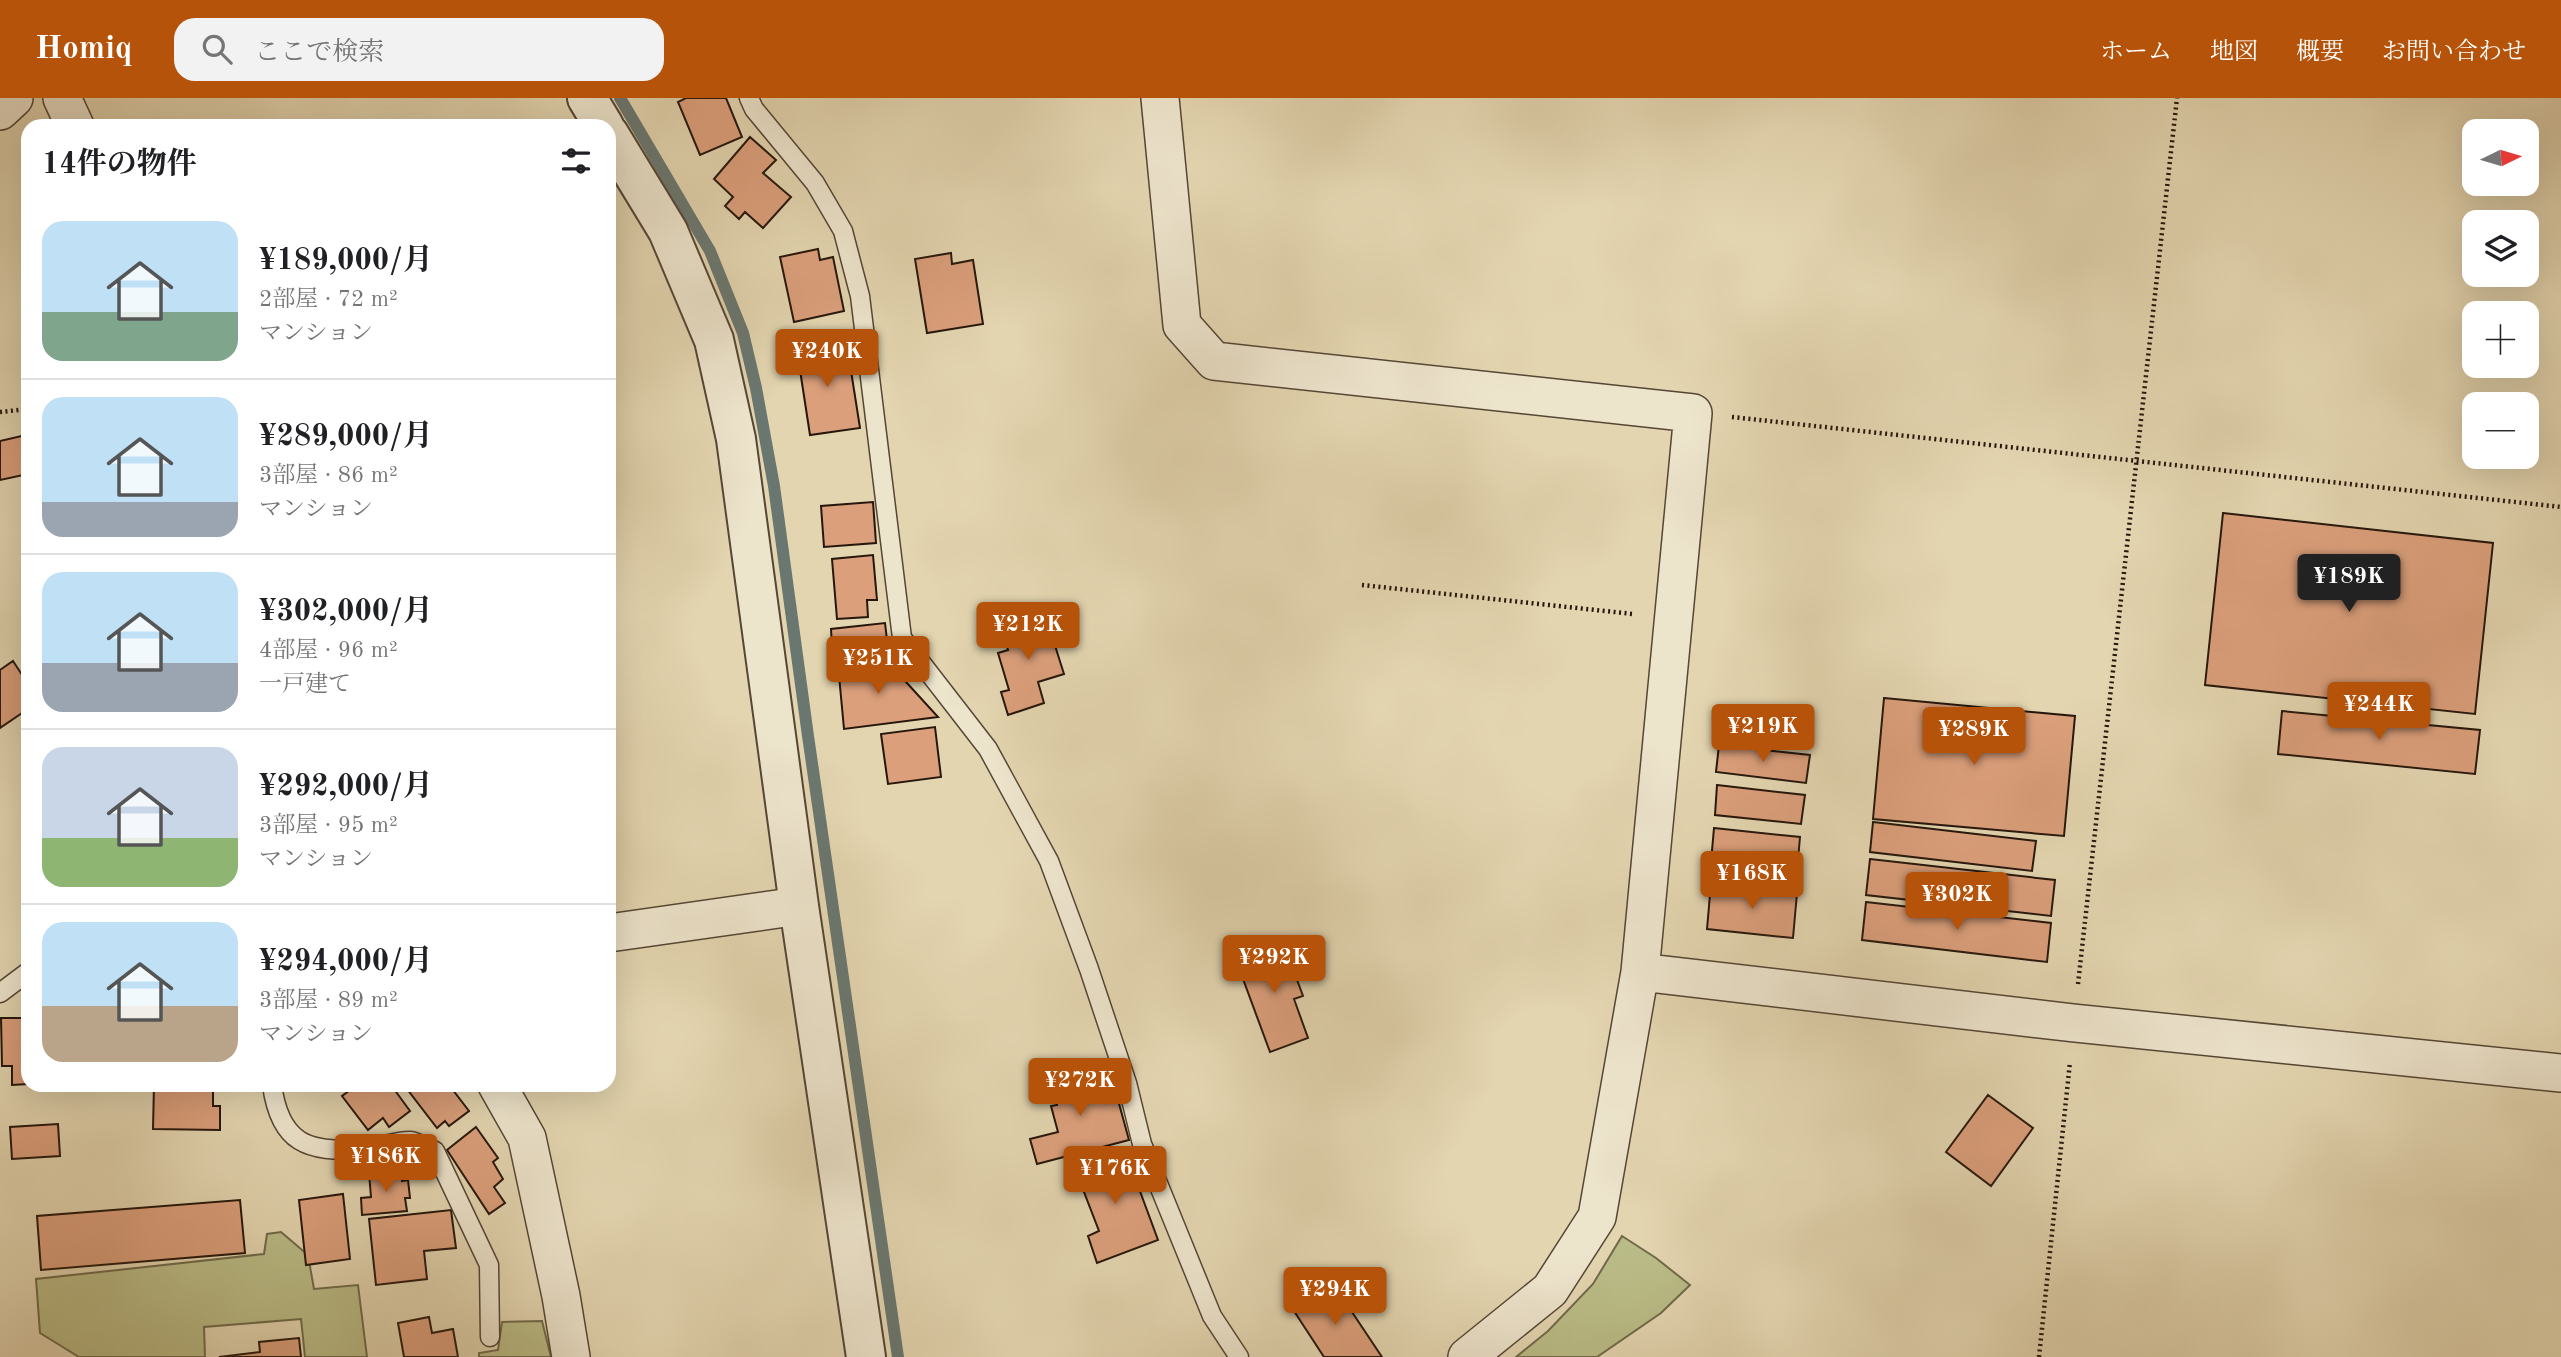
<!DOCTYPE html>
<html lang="ja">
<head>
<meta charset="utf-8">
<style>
  :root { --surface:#fff; --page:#f2f2f2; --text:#202124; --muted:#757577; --line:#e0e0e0; --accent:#b45309 }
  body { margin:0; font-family:"Old Standard TT","Noto Serif JP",serif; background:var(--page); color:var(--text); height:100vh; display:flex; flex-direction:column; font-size:26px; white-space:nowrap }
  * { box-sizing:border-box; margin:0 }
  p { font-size:23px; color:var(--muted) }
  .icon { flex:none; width:38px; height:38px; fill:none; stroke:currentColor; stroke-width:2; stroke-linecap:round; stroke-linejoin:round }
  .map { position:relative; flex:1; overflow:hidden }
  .details { position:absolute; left:21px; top:21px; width:595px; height:973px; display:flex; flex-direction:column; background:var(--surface); border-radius:21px; box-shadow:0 7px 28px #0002 }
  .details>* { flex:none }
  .needle { width:46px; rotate:85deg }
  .fabs { position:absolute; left:2462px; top:21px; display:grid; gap:14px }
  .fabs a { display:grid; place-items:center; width:77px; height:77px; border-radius:14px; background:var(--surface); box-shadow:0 7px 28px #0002; font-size:35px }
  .price { position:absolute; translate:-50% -60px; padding:0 16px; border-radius:7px; background:var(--accent); color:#fff; font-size:23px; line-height:46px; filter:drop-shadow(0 2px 4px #0008) }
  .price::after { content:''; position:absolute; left:50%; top:42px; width:21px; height:16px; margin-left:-10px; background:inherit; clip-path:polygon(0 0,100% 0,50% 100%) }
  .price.selected { background:#222; color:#fff }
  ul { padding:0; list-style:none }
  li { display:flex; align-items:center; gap:21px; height:175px; padding:0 21px }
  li+li { border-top:2px solid var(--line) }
  li span { display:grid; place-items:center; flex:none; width:196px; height:140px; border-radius:21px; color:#555 }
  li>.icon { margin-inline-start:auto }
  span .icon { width:84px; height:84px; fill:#fffc; stroke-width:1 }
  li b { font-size:30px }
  h2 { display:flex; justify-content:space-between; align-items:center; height:84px; padding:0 21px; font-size:30px }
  header { display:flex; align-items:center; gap:42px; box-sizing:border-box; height:98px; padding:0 35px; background:var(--accent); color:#fff }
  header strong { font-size:33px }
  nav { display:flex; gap:38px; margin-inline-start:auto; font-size:24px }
  .search { width:490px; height:63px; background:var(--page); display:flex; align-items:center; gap:18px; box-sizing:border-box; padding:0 24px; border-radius:21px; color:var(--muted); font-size:26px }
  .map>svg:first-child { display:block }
</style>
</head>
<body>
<header>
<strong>Homiq</strong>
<div class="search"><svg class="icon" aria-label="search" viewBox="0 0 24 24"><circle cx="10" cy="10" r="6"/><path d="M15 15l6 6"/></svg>ここで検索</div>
<nav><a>ホーム</a><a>地図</a><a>概要</a><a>お問い合わせ</a></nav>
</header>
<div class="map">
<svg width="2561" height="1259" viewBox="0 0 2561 1259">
  <rect width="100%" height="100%" fill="#e3d5b0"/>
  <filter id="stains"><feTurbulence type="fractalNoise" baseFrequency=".00286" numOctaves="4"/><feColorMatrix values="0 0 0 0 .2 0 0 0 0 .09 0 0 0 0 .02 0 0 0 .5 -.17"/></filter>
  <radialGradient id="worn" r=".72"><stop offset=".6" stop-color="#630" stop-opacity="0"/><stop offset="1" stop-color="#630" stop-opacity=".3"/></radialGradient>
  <path fill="#babc87" stroke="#706a4a" stroke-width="2" d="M281,1134L308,1157L314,1191L358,1187L367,1259H305L301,1221L204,1229L205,1259H79L40,1235L36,1181L264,1156L267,1136Z
    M1622,1138L1656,1160L1690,1187L1661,1215L1597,1259H1516L1548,1233L1593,1186Z
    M542,1223L551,1259H479V1255L498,1252L502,1224Z"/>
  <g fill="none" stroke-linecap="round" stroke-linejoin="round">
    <path stroke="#6a7770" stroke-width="12" d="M620,0L710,153L743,235L756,290L774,388L808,638L898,1259"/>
  </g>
  <path fill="#db9f7b" stroke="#26170c" stroke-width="2" d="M686,0H726L742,39L700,57L678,4Z
    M750,39L776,62L763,75L791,99L763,130L745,114L739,121L725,108L733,99L714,81Z
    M818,151L820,162L833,159L844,213L794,224L780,159Z
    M951,155L952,166L973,162L983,226L927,235L915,161Z
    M831,241L834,263L849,260L860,330L810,337L796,246Z
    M26,337L28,376L0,382V343Z
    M873,404L876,445L824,449L821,408Z
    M2223,415L2493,445L2475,616L2205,587Z
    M873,457L877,502H867L868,519L837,521L832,461Z
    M1045,516L1064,576L1038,584L1044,605L1008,617L1001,594L1009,592L998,555L1008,552L1001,529Z
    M885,525L887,542L832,548L831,531Z
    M886,562L938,619L844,631L838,567Z
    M13,563L28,586V611L0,630V572Z
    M1884,600L2075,618L2064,738L1873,721Z
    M2282,613L2480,632L2475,676L2278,656Z
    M935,629L941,679L888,686L881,636Z
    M1719,647L1810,657L1806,685L1716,674Z
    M1717,687L1805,697L1801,726L1715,717Z
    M1873,724L2036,743L2032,773L1870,754Z
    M1714,730L1800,739L1796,784L1710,775Z
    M1870,761L2055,782L2051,818L1866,797Z
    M1711,785L1797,795L1793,840L1707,831Z
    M1866,804L2051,825L2047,864L1862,842Z
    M1283,844L1303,898L1294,901L1308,940L1270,954L1236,862Z
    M1,920H28V986L12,987V968H2Z
    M1078,968L1081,981L1099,976L1106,1005L1118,1002L1129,1042L1037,1066L1030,1041L1058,1034L1051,1008L1057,1007L1048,976Z
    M154,987H213V1008H220V1032L153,1031Z
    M357,987H391L410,1013L389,1029L383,1020L368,1032L342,998Z
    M413,987H449L469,1013L449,1028L445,1023L437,1030L407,991Z
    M1988,997L2033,1030L1991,1088L1946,1054Z
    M58,1026L60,1058L12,1061L10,1029Z
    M476,1029L498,1060L493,1064L503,1081L494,1089L505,1105L489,1116L447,1052Z
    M1124,1050L1158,1142L1097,1165L1088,1138L1099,1133L1074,1068Z
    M401,1072L402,1083L408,1082L410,1100H405L407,1113L362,1117L361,1100L371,1099L369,1075Z
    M343,1096L350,1161L306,1167L299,1102Z
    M240,1102L245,1155L41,1172L37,1118Z
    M451,1112L456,1150L424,1153L427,1181L376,1187L369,1121Z
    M1334,1187L1382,1259H1324L1294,1213Z
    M429,1219L432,1235L453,1231L458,1259H404L398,1225Z
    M299,1240L301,1259H219L260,1254L259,1244Z"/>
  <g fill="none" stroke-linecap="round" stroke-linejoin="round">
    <defs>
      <path id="service" d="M749,0L754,11L815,85L843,133L860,198L902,540L988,651L1049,763L1089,871L1127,985L1142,1046L1212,1218L1239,1259
        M0,895L28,874
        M272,987C280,1045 307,1055 362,1051C378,1050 394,1043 410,1043C418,1044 428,1050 435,1053L489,1167L490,1239"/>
      <path id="minor" d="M62,0L75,28
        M1160,0L1182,227L1214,263L1693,315L1640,874L1597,1119L1550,1192L1467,1259
        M0,13L14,0
        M609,835L799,808
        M1640,874L2074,925L2561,975
        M497,987L527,1040L561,1198L571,1259"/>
      <path id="tertiary" d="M587,0L604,28
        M609,36L668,133L714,242L736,341L799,808L866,1259"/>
    </defs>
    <use href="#service" stroke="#554635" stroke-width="21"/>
    <use href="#minor" stroke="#554635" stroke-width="40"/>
    <use href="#tertiary" stroke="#554635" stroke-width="42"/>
    <path stroke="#26170c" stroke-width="4.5" stroke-dasharray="2 3.5" stroke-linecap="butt" d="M0,314L28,311
      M1732,319L2561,409
      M1362,487L1633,516
      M2078,886L2177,0
      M2039,1259L2070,964"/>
    <use href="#service" stroke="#ede4cc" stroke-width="18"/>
    <use href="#minor" stroke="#ede4cc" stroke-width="37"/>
    <use href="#tertiary" stroke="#ede4cc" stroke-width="38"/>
  </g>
  <rect width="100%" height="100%" filter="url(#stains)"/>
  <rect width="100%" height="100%" fill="url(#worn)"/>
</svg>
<div class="fabs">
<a><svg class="needle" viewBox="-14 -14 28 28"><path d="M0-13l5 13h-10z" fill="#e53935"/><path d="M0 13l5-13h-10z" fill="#757577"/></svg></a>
<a><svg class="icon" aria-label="layers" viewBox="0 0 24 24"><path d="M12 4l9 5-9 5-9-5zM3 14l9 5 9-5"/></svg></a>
<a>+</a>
<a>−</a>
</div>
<b class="price" style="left:827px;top:291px">¥240K</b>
<b class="price selected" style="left:2349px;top:516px">¥189K</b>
<b class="price" style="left:1028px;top:564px">¥212K</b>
<b class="price" style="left:878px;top:598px">¥251K</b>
<b class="price" style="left:2379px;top:644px">¥244K</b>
<b class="price" style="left:1763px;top:666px">¥219K</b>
<b class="price" style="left:1974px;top:669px">¥289K</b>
<b class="price" style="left:1752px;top:813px">¥168K</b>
<b class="price" style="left:1957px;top:834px">¥302K</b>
<b class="price" style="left:1274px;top:897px">¥292K</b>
<b class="price" style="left:1080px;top:1020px">¥272K</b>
<b class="price" style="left:386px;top:1096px">¥186K</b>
<b class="price" style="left:1115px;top:1108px">¥176K</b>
<b class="price" style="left:1335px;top:1229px">¥294K</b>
<section class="details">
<h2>14件の物件<svg class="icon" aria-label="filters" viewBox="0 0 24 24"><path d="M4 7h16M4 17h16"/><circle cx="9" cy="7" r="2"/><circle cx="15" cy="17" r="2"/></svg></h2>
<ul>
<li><span style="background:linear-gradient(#bfe0f5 65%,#7fa58c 0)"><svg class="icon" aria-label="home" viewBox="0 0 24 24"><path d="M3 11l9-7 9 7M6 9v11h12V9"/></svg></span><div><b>¥189,000/月</b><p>2部屋 · 72 m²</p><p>マンション</p></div></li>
<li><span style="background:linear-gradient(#bfe0f5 75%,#9aa5b1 0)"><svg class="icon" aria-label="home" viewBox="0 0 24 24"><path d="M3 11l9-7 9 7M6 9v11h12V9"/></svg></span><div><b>¥289,000/月</b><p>3部屋 · 86 m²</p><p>マンション</p></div></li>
<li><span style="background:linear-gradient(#bfe0f5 65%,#9aa5b1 0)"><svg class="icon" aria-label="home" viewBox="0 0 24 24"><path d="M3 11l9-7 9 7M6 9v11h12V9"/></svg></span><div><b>¥302,000/月</b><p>4部屋 · 96 m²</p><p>一戸建て</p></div></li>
<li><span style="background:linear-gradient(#c9d6e8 65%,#8fb573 0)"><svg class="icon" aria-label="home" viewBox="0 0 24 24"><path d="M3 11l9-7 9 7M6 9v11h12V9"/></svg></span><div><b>¥292,000/月</b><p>3部屋 · 95 m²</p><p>マンション</p></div></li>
<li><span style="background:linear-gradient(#bfe0f5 60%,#b9a48a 0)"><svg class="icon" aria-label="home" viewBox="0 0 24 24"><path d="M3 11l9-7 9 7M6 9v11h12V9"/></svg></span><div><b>¥294,000/月</b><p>3部屋 · 89 m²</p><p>マンション</p></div></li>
</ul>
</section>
</div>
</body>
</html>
